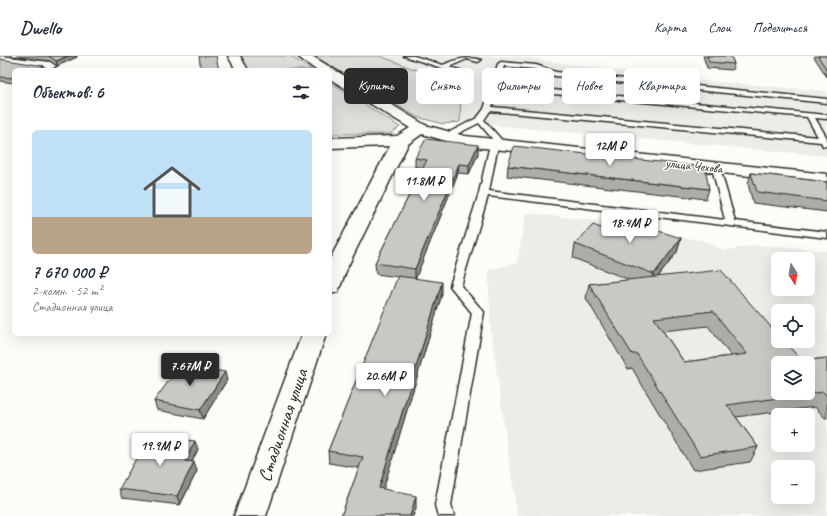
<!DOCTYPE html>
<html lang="ru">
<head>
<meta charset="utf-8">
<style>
  :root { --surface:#fff; --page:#f6f6f7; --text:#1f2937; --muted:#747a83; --line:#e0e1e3; --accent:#2b2b2b }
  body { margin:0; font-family:Caveat,sans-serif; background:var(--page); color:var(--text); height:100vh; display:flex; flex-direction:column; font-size:15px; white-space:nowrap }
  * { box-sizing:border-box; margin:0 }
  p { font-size:13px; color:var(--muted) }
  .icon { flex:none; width:22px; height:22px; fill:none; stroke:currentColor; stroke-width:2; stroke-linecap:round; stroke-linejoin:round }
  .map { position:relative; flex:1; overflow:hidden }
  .details { position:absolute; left:12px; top:12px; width:320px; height:268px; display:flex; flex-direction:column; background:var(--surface); border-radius:6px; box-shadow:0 4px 16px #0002 }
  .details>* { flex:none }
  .banner { position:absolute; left:344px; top:12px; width:380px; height:36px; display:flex; gap:8px }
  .needle { width:26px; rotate:169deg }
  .controls { position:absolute; left:771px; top:196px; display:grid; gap:8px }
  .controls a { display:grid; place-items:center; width:44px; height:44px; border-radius:6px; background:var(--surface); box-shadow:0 4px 16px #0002; font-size:20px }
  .price { position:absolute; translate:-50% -34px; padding:0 9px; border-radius:4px; background:#fff; color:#222; font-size:13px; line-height:26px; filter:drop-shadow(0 1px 2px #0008) }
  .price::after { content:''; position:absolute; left:50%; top:24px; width:12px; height:9px; margin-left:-6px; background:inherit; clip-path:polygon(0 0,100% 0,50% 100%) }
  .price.current { background:var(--accent); color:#fff }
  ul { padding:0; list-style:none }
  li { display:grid; align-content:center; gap:8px; height:212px; padding:0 20px }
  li+li { border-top:1px solid var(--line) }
  li span { display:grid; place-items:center; height:124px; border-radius:6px; color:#555 }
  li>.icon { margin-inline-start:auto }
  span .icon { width:72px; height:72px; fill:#fffc; stroke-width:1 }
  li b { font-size:17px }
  h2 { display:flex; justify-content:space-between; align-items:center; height:48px; padding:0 20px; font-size:17px }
  .tag { padding:0 14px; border-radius:6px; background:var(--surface); box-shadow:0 4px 16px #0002; font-size:14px; line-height:36px }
  .tag.current { background:var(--accent); color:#fff }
  header { display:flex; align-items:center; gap:24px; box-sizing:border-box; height:56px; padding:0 20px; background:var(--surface); border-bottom:1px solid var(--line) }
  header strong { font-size:19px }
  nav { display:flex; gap:22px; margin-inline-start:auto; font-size:14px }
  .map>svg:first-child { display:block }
</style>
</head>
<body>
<header>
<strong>Dwello</strong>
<nav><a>Карта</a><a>Слои</a><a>Поделиться</a></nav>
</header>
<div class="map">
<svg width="827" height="460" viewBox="0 0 827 460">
  <rect width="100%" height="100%" fill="#fdfcf7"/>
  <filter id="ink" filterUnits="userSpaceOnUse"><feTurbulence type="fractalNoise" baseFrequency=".025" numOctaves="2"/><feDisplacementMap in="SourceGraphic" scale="8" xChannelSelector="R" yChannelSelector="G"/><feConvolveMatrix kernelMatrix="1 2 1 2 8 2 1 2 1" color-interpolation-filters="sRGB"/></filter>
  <g filter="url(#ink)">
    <path fill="#edece8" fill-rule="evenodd" d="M380,0H513L660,21L827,35V100L460,66L461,31Z
      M526,157L629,168V173L705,185L724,195L756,189L827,195V460H517L491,275L488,214L517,207ZM778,203H808V233H778ZM778,255H808V285H778ZM778,307H808V337H778ZM778,359H808V389H778ZM778,411H808V441H778Z"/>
    <path fill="#dfdeda" stroke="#858482" d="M241,0H290L312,14H249Z
      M314,0H380L461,31L460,66L443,68L417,61Z
      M330,26L400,71L390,78H330Z"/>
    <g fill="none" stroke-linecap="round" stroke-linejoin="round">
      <defs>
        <path id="service" d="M404,0H414L443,9C456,3 468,0 481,4L478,6L467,3L449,11L466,16V18L464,19Z
          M501,6L536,9L556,16L827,43V47L555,20L535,13L504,10L498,29L827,59V63L815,62L827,82V90H823L821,86L490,55L484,64L506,89L502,91L498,89L489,135L725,164L712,112L716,109L720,112L735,165L827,176V182L488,140L461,230L484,256L451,449L454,460H438L435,449L472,257L450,230L479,137L490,88L495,86L479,67L449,82L442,80L477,62L484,53L498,8ZM497,33L807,61L818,81L492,51Z"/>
        <path id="minor" d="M0,0L50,6L56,10L50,14L0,6Z
          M228,0H240L248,14H236Z
          M297,0H312L425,69L465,80L827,118V128L464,90L422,78L408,88L348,210L338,236L330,238V203L390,90L330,92V82L397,80L410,72L330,23V14H316Z
          M302,278H326L266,460H234Z"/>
      </defs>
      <use href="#service" stroke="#2b2b2b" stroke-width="3"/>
      <use href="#minor" stroke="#2b2b2b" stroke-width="3"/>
      <use href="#service" fill="#fdfcf7" fill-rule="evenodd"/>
      <use href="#minor" fill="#fdfcf7" fill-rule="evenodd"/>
    </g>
    <path fill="#adaca9" stroke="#2b2b2b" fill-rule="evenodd" d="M9,0H77V1L57,10L50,5Z
      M703,0H731L734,8L732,14L707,12Z
      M815,0H827V21L814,1Z
      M0,3L14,14V27L0,25Z
      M478,98L469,118L458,117L415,223L442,238L383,433L416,452L413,460H341L359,412L329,407L328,395L398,221L376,218L375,207L423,112L415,111V102Z
      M508,110L709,133L706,143L507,120Z
      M751,117L827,126V156L753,147L748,128Z
      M601,172L681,182L677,196L658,221L802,305L827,302V362H825L815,351L736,361L758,391L750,406L693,414L632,312L628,313L586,242L589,228L630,224L573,202L575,188ZM708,270L731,300L684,306L663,275Z
      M227,324L203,363L157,354L154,345Z
      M198,393L192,406L197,415L180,449L122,442L119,433Z"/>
    <path fill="#8d8c89" stroke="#2b2b2b" d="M68,0H77V1L57,10L56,5Z
      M44,10L46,14H36Z
      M478,89V98L469,118V109Z
      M459,108L458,117L415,224V213Z
      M681,182L677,196L650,231L654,218Z
      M442,226V238L380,444L379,432Z
      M225,316L227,324L203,363L200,354Z
      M195,385L198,393L188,414L185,405Z
      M194,406L197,415L180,449L177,440Z
      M416,440V452L413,460H410Z"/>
    <path fill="#c9c8c4" stroke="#2b2b2b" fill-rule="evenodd" d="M49,0H68L56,5Z
      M199,0H216L219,14H201Z
      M707,0H731L734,8L709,6Z
      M818,0H827V14Z
      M0,3L44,10L36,14H14V22L0,21Z
      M426,83L478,89L469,109L459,108L415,213L375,207L427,104L415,102Z
      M514,90L705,111L709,133L508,110Z
      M751,117L827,126V145L757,136Z
      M614,161L681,182L654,218L575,188L593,169L601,172Z
      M721,214L778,279V285H784L802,305L827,302V340L823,336L727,349L758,391L700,400L637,298H632L589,228ZM713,255L747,298L684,306L654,262ZM778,307H808V337H778Z
      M398,220L442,226L379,432L416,440L410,460H341L363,401L328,395Z
      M181,308L225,316L200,354L154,345Z
      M149,380L195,385L185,405L194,406L177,440L119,433Z"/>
  </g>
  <g text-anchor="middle" stroke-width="3" stroke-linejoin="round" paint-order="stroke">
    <g font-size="13" fill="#2b2b2b" stroke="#fdfcf7">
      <text transform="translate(694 109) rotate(6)" y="5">улица Чехова</text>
    </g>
    <g font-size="19" fill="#2b2b2b" stroke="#fdfcf7">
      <text transform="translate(282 369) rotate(-71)" y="7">Стадионная улица</text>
    </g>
  </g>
</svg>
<div class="controls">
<a><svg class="needle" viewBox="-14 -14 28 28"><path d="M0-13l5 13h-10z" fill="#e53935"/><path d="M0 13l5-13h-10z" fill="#747a83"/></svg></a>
<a><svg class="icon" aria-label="locate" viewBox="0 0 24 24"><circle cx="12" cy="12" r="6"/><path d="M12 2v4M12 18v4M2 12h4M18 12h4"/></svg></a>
<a><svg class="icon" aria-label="layers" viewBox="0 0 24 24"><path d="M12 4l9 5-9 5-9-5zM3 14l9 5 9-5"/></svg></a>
<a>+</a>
<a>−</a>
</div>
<b class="price" style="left:610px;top:111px">12M ₽</b>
<b class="price" style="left:424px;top:146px">11.8M ₽</b>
<b class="price" style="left:630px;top:188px">18.4M ₽</b>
<b class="price current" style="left:190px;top:331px">7.67M ₽</b>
<b class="price" style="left:385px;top:341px">20.6M ₽</b>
<b class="price" style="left:160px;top:411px">19.9M ₽</b>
<div class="banner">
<a class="tag current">Купить</a>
<a class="tag">Снять</a>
<a class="tag">Фильтры</a>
<a class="tag">Новое</a>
<a class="tag">Квартира</a>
</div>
<section class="details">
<h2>Объектов: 6<svg class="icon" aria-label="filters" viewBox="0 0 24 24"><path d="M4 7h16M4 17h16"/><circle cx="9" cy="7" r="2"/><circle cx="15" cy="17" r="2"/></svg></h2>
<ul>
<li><span style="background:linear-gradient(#bfe0f5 70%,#b9a48a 0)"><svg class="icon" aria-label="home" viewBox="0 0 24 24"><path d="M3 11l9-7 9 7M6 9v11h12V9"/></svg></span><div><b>7 670 000 ₽</b><p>2-комн. · 52 m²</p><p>Стадионная улица</p></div></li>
</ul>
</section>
</div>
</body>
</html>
